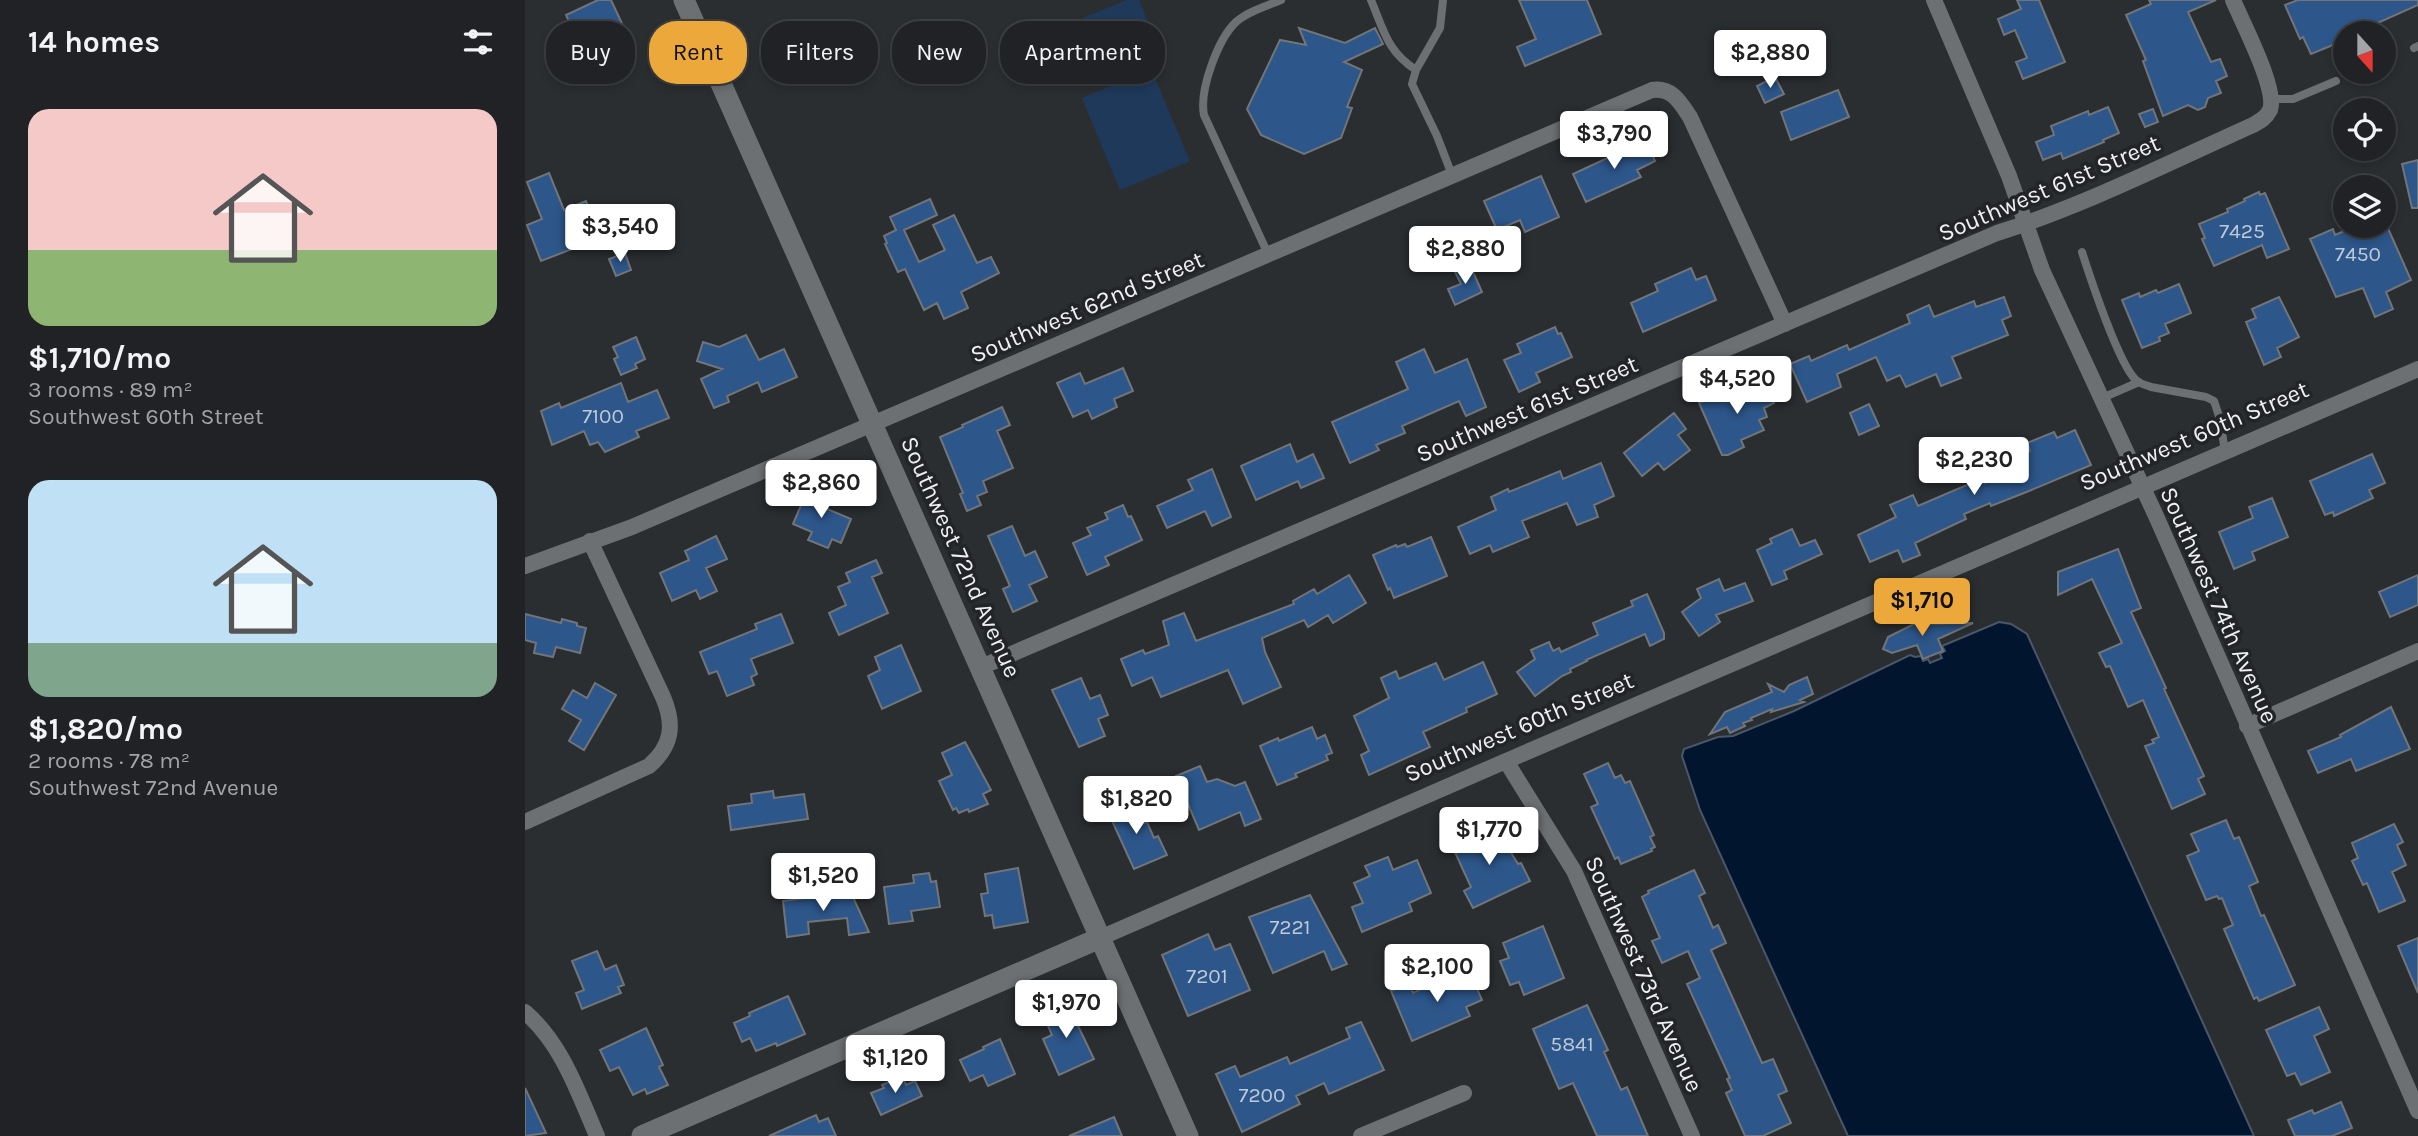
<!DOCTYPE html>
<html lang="en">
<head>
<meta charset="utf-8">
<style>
  :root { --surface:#202225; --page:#2d2f32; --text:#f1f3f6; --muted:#a2a4a7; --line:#3d3f42; --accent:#eda83b }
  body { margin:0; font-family:Karla,sans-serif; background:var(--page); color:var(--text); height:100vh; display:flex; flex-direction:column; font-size:26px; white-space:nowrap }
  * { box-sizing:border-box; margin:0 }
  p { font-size:23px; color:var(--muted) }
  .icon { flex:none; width:38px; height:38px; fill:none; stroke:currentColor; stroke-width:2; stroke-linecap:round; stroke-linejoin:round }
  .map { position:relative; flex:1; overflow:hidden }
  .panel { display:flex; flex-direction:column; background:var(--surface); width:525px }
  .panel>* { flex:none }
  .top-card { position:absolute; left:21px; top:21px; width:665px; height:63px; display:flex; gap:14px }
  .needle { width:46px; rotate:159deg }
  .buttons { position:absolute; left:1808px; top:21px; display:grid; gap:14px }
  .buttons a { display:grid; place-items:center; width:63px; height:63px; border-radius:50%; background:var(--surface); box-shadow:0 4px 10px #0003,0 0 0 2px var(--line); font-size:35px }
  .price { position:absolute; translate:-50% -60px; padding:0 16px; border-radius:7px; background:#fff; color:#222; font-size:23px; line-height:46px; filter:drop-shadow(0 2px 4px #0008) }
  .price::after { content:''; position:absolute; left:50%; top:42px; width:21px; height:16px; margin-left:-10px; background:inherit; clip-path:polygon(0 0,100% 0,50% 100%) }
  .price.active { background:var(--accent); color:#111 }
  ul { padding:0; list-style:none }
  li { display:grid; align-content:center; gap:14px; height:371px; padding:0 28px }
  li span { display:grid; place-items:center; height:217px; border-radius:21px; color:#555 }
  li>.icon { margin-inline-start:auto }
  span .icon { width:126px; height:126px; fill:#fffc; stroke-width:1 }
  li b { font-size:30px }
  h2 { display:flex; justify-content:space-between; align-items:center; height:84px; padding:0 28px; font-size:30px }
  .tag { padding:0 24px; border-radius:28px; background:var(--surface); box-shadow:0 4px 10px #0003,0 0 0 2px var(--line); font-size:24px; line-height:63px }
  .tag.active { background:var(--accent); color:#111 }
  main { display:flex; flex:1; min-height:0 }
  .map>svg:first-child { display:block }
</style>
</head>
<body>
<main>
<section class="panel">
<h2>14 homes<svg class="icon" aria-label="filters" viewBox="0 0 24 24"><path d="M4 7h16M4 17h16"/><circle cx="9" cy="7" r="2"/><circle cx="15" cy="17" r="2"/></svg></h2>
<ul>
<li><span style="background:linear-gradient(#f6c9c9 65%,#8fb573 0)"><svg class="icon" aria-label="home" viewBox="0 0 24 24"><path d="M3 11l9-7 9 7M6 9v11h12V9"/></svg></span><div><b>$1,710/mo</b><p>3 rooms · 89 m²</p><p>Southwest 60th Street</p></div></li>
<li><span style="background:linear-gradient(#bfe0f5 75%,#7fa58c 0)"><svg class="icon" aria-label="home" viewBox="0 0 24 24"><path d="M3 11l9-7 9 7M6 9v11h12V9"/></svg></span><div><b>$1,820/mo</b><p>2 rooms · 78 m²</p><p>Southwest 72nd Avenue</p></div></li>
</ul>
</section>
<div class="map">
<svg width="1893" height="1136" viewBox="0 0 1893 1136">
  <rect width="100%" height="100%" fill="#2b2e31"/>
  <path fill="#1f395b" d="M602,0H614L634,50L549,84L528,30Z
    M626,69L665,161L595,190L557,98Z"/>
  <path fill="#02152e" stroke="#495769" stroke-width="2" d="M1474,622L1486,624L1502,634L1729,1136H1323L1175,810L1157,756L1159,749L1193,737L1208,736L1269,711L1385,655L1390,657L1396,656L1398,661L1403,659L1405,663L1417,658L1415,654L1420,651L1417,646Z"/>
  <path fill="#2d568a" stroke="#717478" stroke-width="2" d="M73,0H86L109,49L102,53L107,64L85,74L80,63L70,67L68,65L42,77L35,62L37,61L28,41L48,31L41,15Z
    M994,0H1062L1076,34L1000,66L992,47L1011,39Z
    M1492,0H1514L1540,62L1498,79L1491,62L1502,58L1490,30L1479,35L1473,19L1496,9Z
    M1624,0H1691L1663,12L1686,62L1695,59L1702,76L1691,81L1696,93L1683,98L1680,107L1673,110L1663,105L1638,116L1618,61L1621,60L1601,15L1626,4Z
    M1773,0H1893V5L1839,29L1841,33H1820V40L1786,54L1778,37L1775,39L1760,5Z
    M774,28L820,43L850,28L858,44L819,62L837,70L822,107L827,108L816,138L779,154L736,135L722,109L755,40L781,45Z
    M1250,77L1259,94L1240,103L1232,86Z
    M1313,90L1324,117L1266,140L1256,112Z
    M1583,107L1594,133L1578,140L1579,142L1538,159L1536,153L1518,160L1511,142L1529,135L1526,126L1563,111L1564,115Z
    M1628,109L1633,122L1620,127L1614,114Z
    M1121,140L1130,161L1112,170L1116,177L1061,202L1048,174Z
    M1893,160V208H1887L1877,164Z
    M24,173L39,210L61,201L66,215L56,219L65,242L16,261L2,225L17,219L2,182Z
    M1016,176L1034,217L1000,232L995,220L972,230L959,201Z
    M1734,192L1735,195L1740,193L1764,249L1742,258L1737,245L1689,266L1677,239L1680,238L1674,224L1703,212L1702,209L1720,201L1719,199Z
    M405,199L412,215L379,230L394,262L420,250L408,225L429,215L452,263L466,257L474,273L436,292L443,308L419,319L412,303L399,310L380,269L373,272L360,244L362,243L359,236L371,230L365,217Z
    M1831,226H1862L1886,280L1861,292L1868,309L1850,317L1838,288L1811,297L1785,239L1808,229L1810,235Z
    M100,253L106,270L91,276L84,259Z
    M945,265L957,292L930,305L923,289L936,284L930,272Z
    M1166,268L1171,280L1181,276L1191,300L1118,332L1106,303L1133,291L1130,284Z
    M1654,284L1666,313L1640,324L1644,333L1634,337L1635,341L1617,348L1597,300L1614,293L1615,297L1631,290L1633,293Z
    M1479,297L1486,316L1477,320L1483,335L1427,357L1436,378L1416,386L1411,374L1381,387L1375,375L1362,381L1351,357L1312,374L1316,387L1282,402L1265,364L1284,356L1286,361L1322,345L1324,350L1385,323L1382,315L1404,305L1409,317L1449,301L1451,307Z
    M1754,297L1774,337L1752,348L1756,357L1739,365L1721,322L1731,318L1727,309Z
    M1030,327L1033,334L1036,333L1047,357L1011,373L1015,382L994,392L979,360L996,353L992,344Z
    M221,335L234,360L259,349L272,377L237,392L233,382L202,396L204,402L189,408L176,379L197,369L172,361L178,342L194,347Z
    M111,337L120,359L110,364L112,368L96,375L89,359L93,357L88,347Z
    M899,349L910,373L942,359L961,407L941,416L934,401L877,426L880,433L851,445L854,450L825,463L807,422L883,389L871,362Z
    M598,368L608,391L589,399L592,407L567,419L563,410L548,417L532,383L555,373L560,384Z
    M1239,379L1249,403L1239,408L1242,417L1234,420L1239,430L1216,440L1219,447L1203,455H1197L1174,403L1197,393L1199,397Z
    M96,383L103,402L132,390L144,418L111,431L114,437L80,452L73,442L65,445L59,431L27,445L16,411L34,403L36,408Z
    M1344,404L1354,426L1334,435L1325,413Z
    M477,407L485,425L472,431L488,468L458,481L462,492L452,496L456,505L442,511L435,494L438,493L415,437L438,427L437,425Z
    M1149,413L1161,429L1153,435L1165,450L1139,470L1133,463L1117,476L1099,453Z
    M1550,430L1566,465L1504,491L1466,506L1465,503L1439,514L1441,519L1390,543L1395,555L1378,562L1373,550L1345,562L1333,535L1371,517L1365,505L1388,495L1393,506L1458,478L1460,483L1494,468L1490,458L1505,451L1502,443L1529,432L1532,438Z
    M765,444L772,462L788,454L799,478L776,488L773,481L731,500L716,466Z
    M1847,454L1860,483L1844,490L1848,498L1809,516L1808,512L1800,515L1785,481Z
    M1076,463L1089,496L1069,505L1073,517L1052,525L1042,503L997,521L1004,537L968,552L965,545L945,554L933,527L971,510L966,497L983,489L984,492L1035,471L1038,479Z
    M687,469L706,517L687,526L680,511L642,528L632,506L668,490L663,480Z
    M283,489L304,498L300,508L326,519L316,543L307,539L303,548L283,540L287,532L268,524Z
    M1747,498L1763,537L1727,552L1730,560L1709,569L1694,532L1728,518L1724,507Z
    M598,505L603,517L606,516L617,540L580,557L584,565L562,575L548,543L566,535L562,528L583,519L580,513Z
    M487,526L500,556L510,551L522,577L504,585L512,601L488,612L478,589L485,586L463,536Z
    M1267,529L1275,546L1290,540L1297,554L1259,571L1262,579L1247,585L1232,550L1247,543L1245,539Z
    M191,536L202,559L181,568L192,591L175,599L171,590L147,601L135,573L164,560L160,551Z
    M906,537L922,576L869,598L865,588L863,590L848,555L871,545L872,547L880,544L882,547Z
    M1593,549L1616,608L1606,612L1641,688L1639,689L1679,776L1673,779L1680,794L1647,809L1620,746L1629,743L1627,740L1634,737L1618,700L1603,707L1585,666L1581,667L1574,653L1597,643L1567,579L1533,595V572Z
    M351,560L357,573L347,577L363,613L314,635L304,613L321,605L313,587L325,582L321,573Z
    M824,575L841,603L808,623L803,615L783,627L779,620L737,638L740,652L756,687L718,704L703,670L636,697L627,677L607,686L596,659L618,650L620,654L644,645L638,621L659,613L671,641L769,604L768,601L789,589L792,594Z
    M1893,575V605L1865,617L1854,592Z
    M1194,579L1199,591L1220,583L1228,601L1191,615L1195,622L1174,636L1157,612L1176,598L1172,589Z
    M1122,594L1139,633V639L1125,646L1120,634L1061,660L1062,661L1045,669L1046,672L1037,676L1010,696L992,672L1010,659L1006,650L1024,642L1028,651L1034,648L1036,652L1073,635L1068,623L1108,606L1106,601Z
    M0,614L36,623L37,619L52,623V626L61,628L55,653L31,647L28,657L9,653L11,643L0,640Z
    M256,614L268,643L226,659L232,674L226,677L229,685L202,696L192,671L184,674L175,652L232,629L230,624Z
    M1448,623L1413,639L1418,651L1398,659L1392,645L1367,653L1358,649L1363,637L1389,624Z
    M376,645L396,691L357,709L343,676L355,670L350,657Z
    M958,662L972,694L941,708L942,712L898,732L905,747L844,775L836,755L844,751L829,716L864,698L856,678L871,671L874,679L911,663L919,680Z
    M1282,677L1288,694L1275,700L1279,702L1246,712L1247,709L1226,718L1227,720L1218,723L1220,726L1205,733L1202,727L1185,734L1200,712L1247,692L1243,684L1259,692L1264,685Z
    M556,678L565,699L575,695L583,715L573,719L580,736L554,747L527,690Z
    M70,683L91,695L59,750L44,741L56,720L37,709L48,690L62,698Z
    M1866,707L1885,749L1831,771L1826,759L1793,773L1783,751L1816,737L1815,735Z
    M787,727L792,739L800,735L807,753L801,755L803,760L770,774L772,777L752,785L735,746L753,738L754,741Z
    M440,742L466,790L458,794L463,804L444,812L443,809L434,813L431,808L428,810L414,781L427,775L417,753Z
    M1083,763L1090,778L1096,775L1100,783L1105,781L1129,835L1125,837L1130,847L1126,849L1127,851L1096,864L1093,857L1090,859L1066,807L1073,804L1059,774Z
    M675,766L682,782L692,779L710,786L720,782L736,819L720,826L715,812L674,830L651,776Z
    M248,791L249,798L279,794L283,819L206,830L203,806L227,803L226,794Z
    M609,800L619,823L622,822L629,838L633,836L642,855L609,869L583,812Z
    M1701,820L1709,839L1714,837L1733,882L1724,886L1736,916L1739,915L1770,985L1734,1001L1732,997L1729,999L1699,929L1708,925L1697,898L1694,899L1692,896L1681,900L1662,856L1674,851L1666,834Z
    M1869,824L1878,842L1872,845L1881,865L1867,872L1880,901L1854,912L1842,883L1838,885L1827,861L1833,858L1827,843Z
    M973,826L985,851L993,864L996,863L1005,881L948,908L939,891L946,887L928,848Z
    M863,857L868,870L892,860L906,893L884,903L887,911L837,932L827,907L838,903L829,883L845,876L840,866Z
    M493,868L503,922L469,928L467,915L460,916L456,894L463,893L460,874Z
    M1169,870L1180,893L1174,896L1188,928L1193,925L1201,943L1186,950L1237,1063L1248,1059L1262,1091L1253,1095L1266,1123L1238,1136H1220L1201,1093L1207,1090L1202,1079L1205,1078L1162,984L1175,978L1163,951L1137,963L1127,941L1135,938L1117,897L1124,893L1123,891Z
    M404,873L406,882L411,881L415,907L386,911L388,921L364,924L359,887L389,883L388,875Z
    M321,882L344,932L324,935L322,918L283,922L284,934L262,937L258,901L319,893L318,883Z
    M785,895L822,964L807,970L799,951L748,973L724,917Z
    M1018,926L1039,978L999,995L994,982L985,985L975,961L984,958L978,943Z
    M683,934L690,950L705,944L725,990L663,1016L637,955Z
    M1893,938V993L1873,946Z
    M72,951L80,970L91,965L99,985L93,987L96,993L57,1009L51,993L59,990L47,961Z
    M943,968L957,1000L941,1007L945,1016L887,1041L866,991L884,983L888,993Z
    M263,996L280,1034L252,1046L251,1043L231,1051L225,1038L217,1042L209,1023L225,1016L224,1013Z
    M542,1003L569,1059L534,1075L518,1039L527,1035L518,1014Z
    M1062,1005L1083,1050L1079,1052L1096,1090L1102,1087L1123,1136H1072L1048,1083L1034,1089L1008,1029Z
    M1794,1007L1804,1029L1789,1036L1805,1072L1776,1085L1770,1073L1762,1076L1741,1030Z
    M836,1022L859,1070L804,1094L799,1083L771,1096L775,1104L717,1132L691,1074L710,1066L715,1077L762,1057L765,1064L825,1038L821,1028Z
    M121,1028L138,1065L134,1067L143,1085L122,1094L120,1089L108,1095L94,1067L85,1071L75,1050Z
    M475,1039L490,1074L463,1086L458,1075L445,1081L435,1060L459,1049L458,1047Z
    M377,1076L381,1085L390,1081L397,1096L356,1115L346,1093L359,1088L357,1085Z
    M0,1088L21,1133L0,1136Z
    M1816,1102L1827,1128L1807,1136H1770L1763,1120L1787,1110L1789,1114Z
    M291,1115L294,1122L303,1118L311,1136H244Z
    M589,1117L597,1136H544Z"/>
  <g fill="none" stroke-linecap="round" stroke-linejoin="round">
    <path stroke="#6d7073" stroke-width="8" d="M846,0C859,31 862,51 891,70
      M918,0L915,28L891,70L887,84L912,136L927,175
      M1889,48L1893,46
      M1747,99H1768L1811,81
      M1557,252C1565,277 1594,365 1611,380C1615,384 1621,385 1626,387L1681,397L1689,401L1695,419L1700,452
      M743,254L679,115C674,90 693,39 711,22C723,11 742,6 756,0
      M1575,399L1614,382"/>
    <path stroke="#6d7073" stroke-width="16" d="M1409,0L1484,176L1517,270L1631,516L1893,1111
      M0,566L107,527L1127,90C1147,87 1155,102 1165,117L1260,324
      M456,667L1472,233C1561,205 1643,163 1728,125C1735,121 1741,118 1745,110C1753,90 1717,22 1708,0
      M1722,726L1893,651
      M981,761L1049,871L1167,1136
      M0,822L124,766C147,746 150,725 138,697L65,541
      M575,938L981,761L1893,369
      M0,1012C37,1044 53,1092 72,1136
      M836,1136L939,1093"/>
    <path stroke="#6d7073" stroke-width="21" d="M159,0L663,1136
      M117,1136L575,938"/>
  </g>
  <g text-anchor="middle" stroke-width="7" stroke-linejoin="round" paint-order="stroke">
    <g font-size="21" fill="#becad8">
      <text x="1717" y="238">7425</text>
      <text x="1833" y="261">7450</text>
      <text x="78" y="423">7100</text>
      <text x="765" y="934">7221</text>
      <text x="682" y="983">7201</text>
      <text x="1047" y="1051">5841</text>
      <text x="737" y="1102">7200</text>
    </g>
    <g font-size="24" fill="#eef0f2" stroke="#222427">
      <text transform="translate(1524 188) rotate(-23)" y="8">Southwest 61st Street</text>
      <text transform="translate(562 307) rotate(-23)" y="8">Southwest 62nd Street</text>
      <text transform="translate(1002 409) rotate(-23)" y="8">Southwest 61st Street</text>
      <text transform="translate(1669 436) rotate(-23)" y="8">Southwest 60th Street</text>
      <text transform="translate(436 557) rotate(66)" y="8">Southwest 72nd Avenue</text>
      <text transform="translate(1694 605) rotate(66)" y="8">Southwest 74th Avenue</text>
      <text transform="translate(994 727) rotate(-23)" y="8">Southwest 60th Street</text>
      <text transform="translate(1119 974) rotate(66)" y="8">Southwest 73rd Avenue</text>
    </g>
  </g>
</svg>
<div class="buttons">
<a><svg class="needle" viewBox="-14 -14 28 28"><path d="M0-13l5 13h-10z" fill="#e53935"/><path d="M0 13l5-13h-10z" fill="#a2a4a7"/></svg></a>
<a><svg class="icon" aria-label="locate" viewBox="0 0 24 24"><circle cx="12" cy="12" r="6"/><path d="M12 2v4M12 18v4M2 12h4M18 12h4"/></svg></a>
<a><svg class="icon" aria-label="layers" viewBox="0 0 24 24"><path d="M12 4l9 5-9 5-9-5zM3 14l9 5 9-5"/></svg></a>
</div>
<b class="price" style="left:1245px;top:90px">$2,880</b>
<b class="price" style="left:1089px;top:171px">$3,790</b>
<b class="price" style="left:95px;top:264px">$3,540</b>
<b class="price" style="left:940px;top:286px">$2,880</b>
<b class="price" style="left:1212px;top:416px">$4,520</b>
<b class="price" style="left:1449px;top:497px">$2,230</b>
<b class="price" style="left:296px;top:520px">$2,860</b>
<b class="price active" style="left:1397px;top:638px">$1,710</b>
<b class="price" style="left:611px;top:836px">$1,820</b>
<b class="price" style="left:964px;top:867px">$1,770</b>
<b class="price" style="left:298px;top:913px">$1,520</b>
<b class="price" style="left:912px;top:1004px">$2,100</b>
<b class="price" style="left:541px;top:1040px">$1,970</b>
<b class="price" style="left:370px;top:1095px">$1,120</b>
<div class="top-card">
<a class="tag">Buy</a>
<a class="tag active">Rent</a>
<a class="tag">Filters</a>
<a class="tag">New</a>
<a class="tag">Apartment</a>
</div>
</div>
</main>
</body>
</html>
